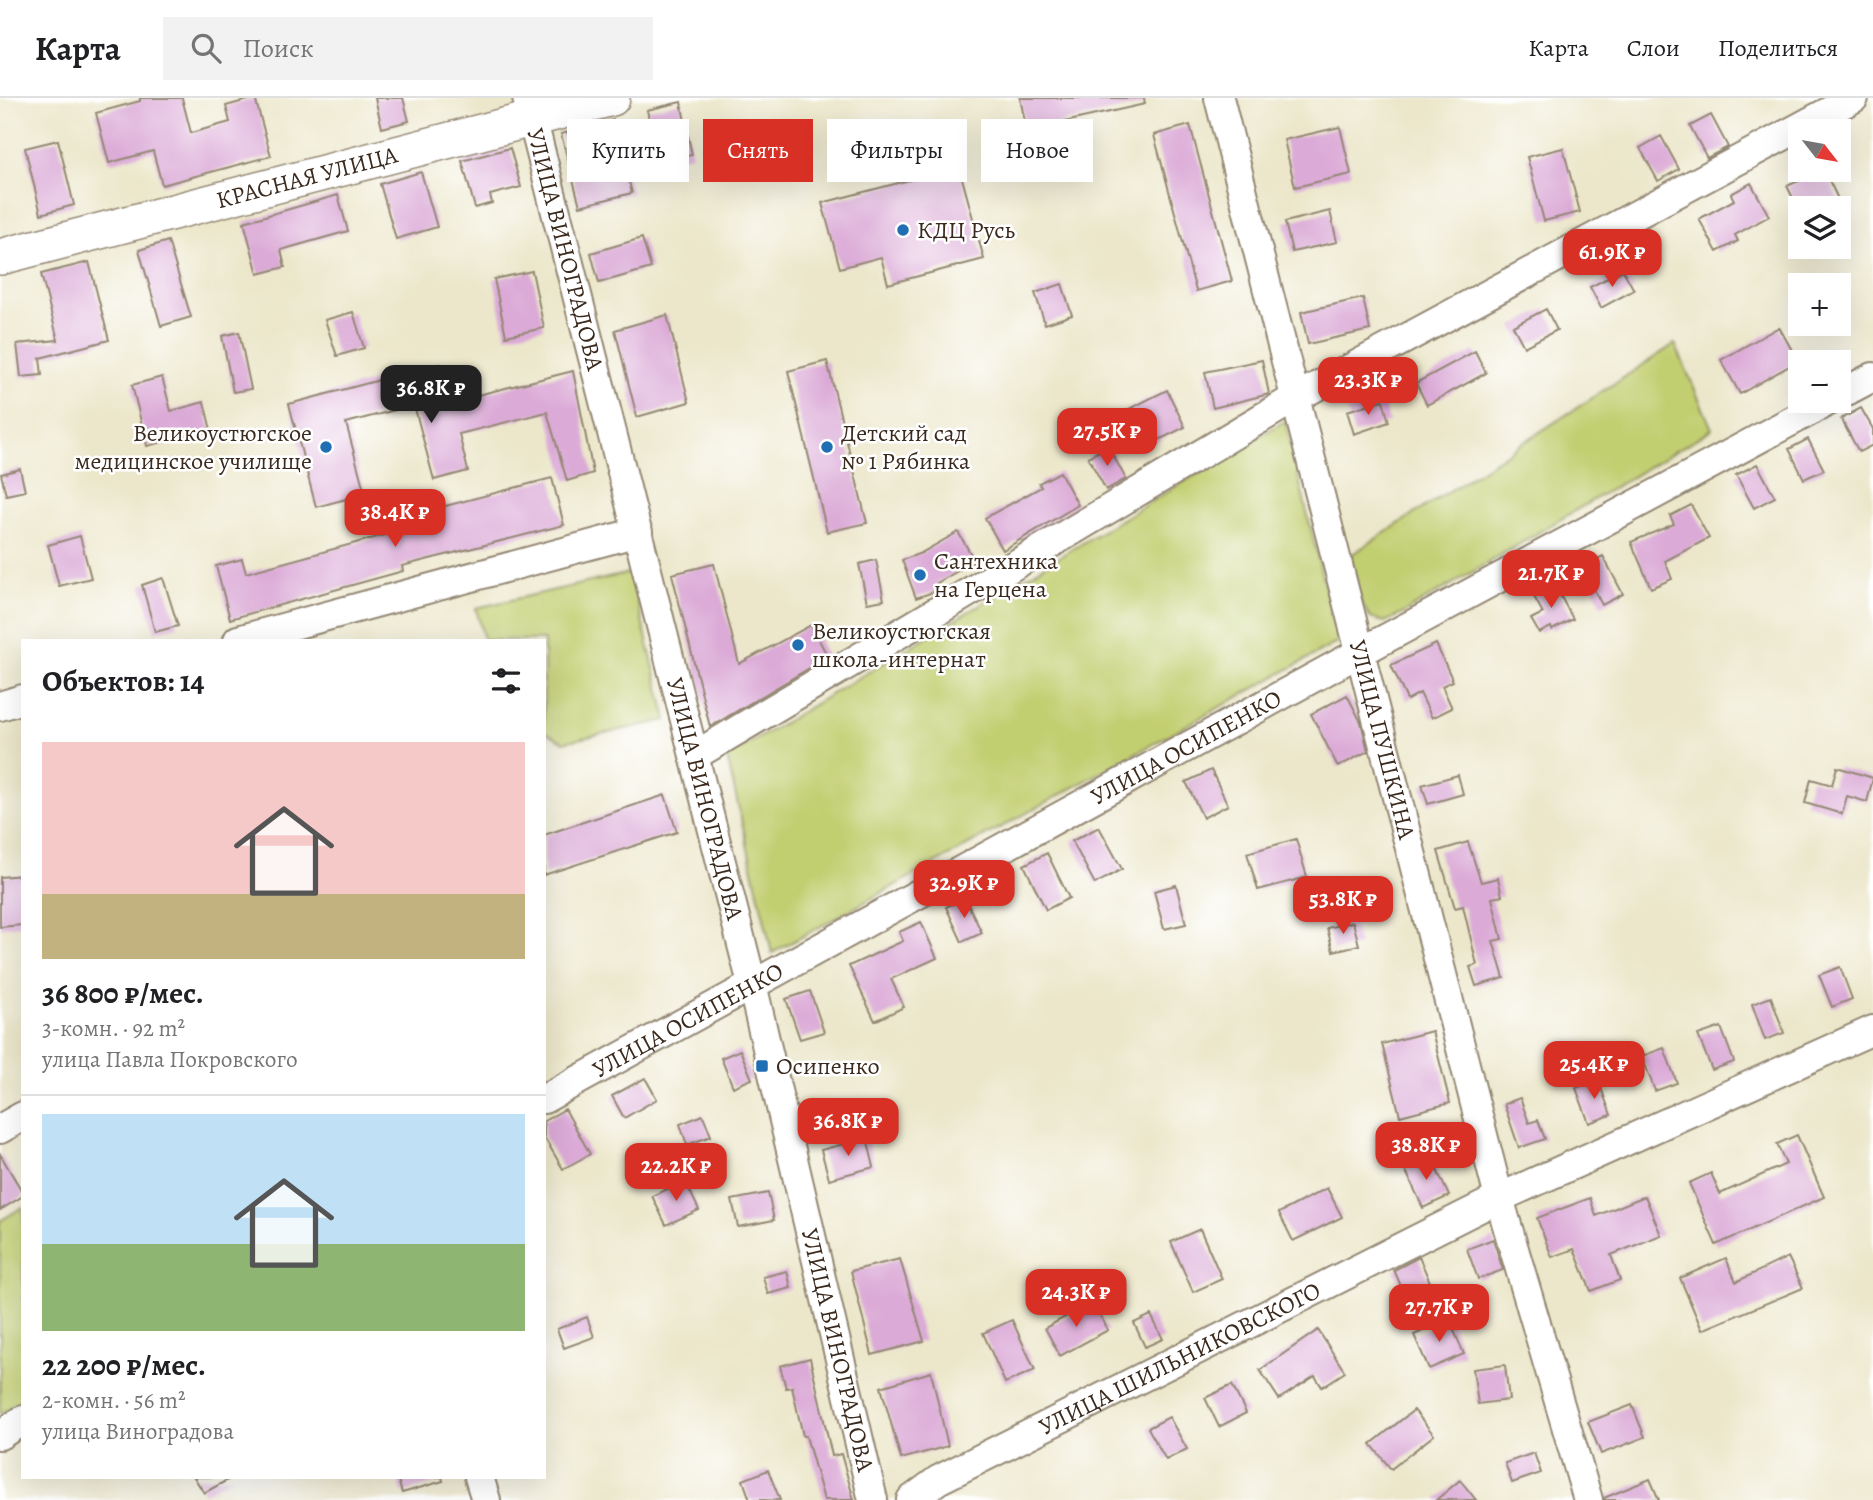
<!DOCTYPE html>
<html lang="ru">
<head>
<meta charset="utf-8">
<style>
  :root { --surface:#fff; --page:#f2f2f2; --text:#202124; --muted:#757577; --line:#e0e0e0; --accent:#d93025 }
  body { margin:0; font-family:Alegreya,serif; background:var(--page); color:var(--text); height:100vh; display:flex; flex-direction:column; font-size:26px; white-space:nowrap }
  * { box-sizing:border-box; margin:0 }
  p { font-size:23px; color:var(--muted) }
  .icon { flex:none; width:38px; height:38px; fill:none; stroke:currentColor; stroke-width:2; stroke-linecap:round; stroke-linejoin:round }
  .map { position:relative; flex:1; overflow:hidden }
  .details { position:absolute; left:21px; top:541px; width:525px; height:840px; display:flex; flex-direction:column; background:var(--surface); border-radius:0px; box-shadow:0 7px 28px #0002 }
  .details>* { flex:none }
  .guide { position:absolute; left:567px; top:21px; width:665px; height:63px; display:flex; gap:14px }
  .needle { width:46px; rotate:121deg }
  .controls { position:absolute; left:1788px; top:21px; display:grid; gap:14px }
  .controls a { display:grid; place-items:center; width:63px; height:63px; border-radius:0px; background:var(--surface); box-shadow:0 7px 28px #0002; font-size:35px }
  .price { position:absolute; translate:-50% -60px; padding:0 16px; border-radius:14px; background:var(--accent); color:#fff; font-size:23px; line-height:46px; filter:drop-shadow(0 2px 4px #0008) }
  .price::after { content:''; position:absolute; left:50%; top:42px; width:21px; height:16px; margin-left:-10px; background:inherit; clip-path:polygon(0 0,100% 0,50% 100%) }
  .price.current { background:#222; color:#fff }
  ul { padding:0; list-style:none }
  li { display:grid; align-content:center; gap:14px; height:371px; padding:0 21px }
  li+li { border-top:2px solid var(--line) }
  li span { display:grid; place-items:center; height:217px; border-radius:0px; color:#555 }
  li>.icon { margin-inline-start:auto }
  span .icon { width:126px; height:126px; fill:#fffc; stroke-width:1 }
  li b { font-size:30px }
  h2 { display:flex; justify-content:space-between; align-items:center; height:84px; padding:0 21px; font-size:30px }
  .tag { padding:0 24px; border-radius:0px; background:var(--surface); box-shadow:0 7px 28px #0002; font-size:24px; line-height:63px }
  .tag.current { background:var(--accent); color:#fff }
  header { display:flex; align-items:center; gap:42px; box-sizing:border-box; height:98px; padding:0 35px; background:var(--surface); border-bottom:2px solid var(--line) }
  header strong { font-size:33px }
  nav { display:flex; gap:38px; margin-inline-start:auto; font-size:24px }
  .search { width:490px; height:63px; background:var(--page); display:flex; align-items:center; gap:18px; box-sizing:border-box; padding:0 24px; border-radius:0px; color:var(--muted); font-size:26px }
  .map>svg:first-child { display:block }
</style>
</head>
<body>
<header>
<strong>Карта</strong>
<div class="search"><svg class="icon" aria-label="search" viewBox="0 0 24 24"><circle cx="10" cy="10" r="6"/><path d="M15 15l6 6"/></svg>Поиск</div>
<nav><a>Карта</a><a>Слои</a><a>Поделиться</a></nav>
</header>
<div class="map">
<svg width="1873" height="1402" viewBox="0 0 1873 1402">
  <rect width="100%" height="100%" fill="#fff"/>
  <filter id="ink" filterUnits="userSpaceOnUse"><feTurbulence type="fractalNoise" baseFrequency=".0143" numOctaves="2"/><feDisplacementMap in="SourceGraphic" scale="14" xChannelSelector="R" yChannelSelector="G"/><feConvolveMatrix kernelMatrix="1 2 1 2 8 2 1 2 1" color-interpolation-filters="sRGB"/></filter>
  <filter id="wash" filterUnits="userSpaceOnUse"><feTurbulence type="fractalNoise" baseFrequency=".00686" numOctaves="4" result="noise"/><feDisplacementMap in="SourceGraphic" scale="28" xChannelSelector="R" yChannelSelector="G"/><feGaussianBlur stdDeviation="1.57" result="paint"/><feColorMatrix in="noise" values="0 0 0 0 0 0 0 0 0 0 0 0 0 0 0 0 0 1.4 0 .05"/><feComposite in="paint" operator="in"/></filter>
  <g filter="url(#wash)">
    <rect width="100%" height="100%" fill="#ece7cb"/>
    <path fill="#c2cf71" stroke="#7e7c48" stroke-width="2" d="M1675,246L1712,331L1400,517L1385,524L1370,520L1360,501L1351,457Z
      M1285,323L1338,544L772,855L727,659Z
      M630,475L667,622L564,644L544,633V542H484L476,510Z
      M23,1109V1301L0,1316V1123Z"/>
    <g id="blocks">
      <path fill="#dbaad7" d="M140,0H182L191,35L230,24L226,8L255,0L271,58L162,87L153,53L109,65L96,15L140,3Z
        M375,0H403L409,23L382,30Z
        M1020,0H1144L1145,6L1060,25L1063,41L1030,48Z
        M681,4L692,57L658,64L647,12Z
        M1711,17L1728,49L1707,60L1690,28Z
        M613,22L632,95L580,108L561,36Z
        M1190,27L1232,183L1196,193L1154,37Z
        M1340,29L1351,76L1295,89L1284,42Z
        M1661,38L1679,71L1658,83L1640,50Z
        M58,42L74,107L41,116L25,50Z
        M510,50L521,89L490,97L492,105L475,110L462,63Z
        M1563,50L1580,114L1544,123L1527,59Z
        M959,69L984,161L888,186L881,159L840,170L822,105Z
        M1824,72L1838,101L1818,110H1798L1787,88Z
        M421,74L437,129L396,141L380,86Z
        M1751,85L1769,118L1735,137L1738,143L1717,154L1699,121L1734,102L1731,96Z
        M338,97L348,133L281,152L285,169L258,176L244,124Z
        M1330,113L1337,144L1292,154L1285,124Z
        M642,140L651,170L599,185L591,155Z
        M168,143L191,219L161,228L139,152Z
        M89,164L109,242L40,260L42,277L21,279L17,246L58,242L41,176Z
        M1623,172L1634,192L1601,210L1590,189Z
        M532,173L544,230L506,238L494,181Z
        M1062,186L1072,217L1045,226L1035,195Z
        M1363,200L1370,232L1308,246L1301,214Z
        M1546,211L1557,232L1524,249L1513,228Z
        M353,214L364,250L337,258L325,222Z
        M667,217L689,304L637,319L615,232Z
        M1779,229L1798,263L1740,296L1721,262Z
        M239,234L251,291L233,294L222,238Z
        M1475,253L1486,275L1427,307L1416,285Z
        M1262,262L1269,296L1213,310L1205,274Z
        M827,263L867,425L827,434L788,273Z
        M440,266L450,304L573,273L593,375L567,383L547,314L459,336L468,373L434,382L414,307L346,325L365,396L316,409L289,306Z
        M162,279L171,313L204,304L211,332L147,348L132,287Z
        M1167,292L1185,329L1145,349L1127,312Z
        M1383,302L1389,324L1354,336L1347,313Z
        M1861,310L1873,331V347L1859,354L1841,321Z
        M1808,341L1824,372L1804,381L1789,351Z
        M1108,348L1126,381L1106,392L1088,359Z
        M1757,366L1775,399L1754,410L1736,377Z
        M20,371L25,393L6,397L1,376Z
        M1060,374L1078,407L1003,452L985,420L1041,389L1039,385Z
        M552,380L564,427L402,468L403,473L230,521L216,468L242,461L246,475L414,429L411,417Z
        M1691,407L1709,440L1665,463L1672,481L1651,490L1631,444L1674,426L1670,418Z
        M958,434L975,463L937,485L939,492L916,500L902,462L921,455Z
        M80,438L91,480L59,488L48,447Z
        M1603,458L1623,496L1602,507L1582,469Z
        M876,462L884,502L867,505L859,466Z
        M714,466L739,566L811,527L828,559L710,629L672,476Z
        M163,480L178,528L155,534L142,487Z
        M1554,486L1573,521L1552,532L1551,529L1539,535L1531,521L1543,515L1533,497Z
        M1436,546L1453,583L1442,588L1452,610L1432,620L1420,595L1407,602L1391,567Z
        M1347,597L1361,624L1368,653L1338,669L1311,616Z
        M1837,669L1873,680L1867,704L1847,698L1842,716L1805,705L1811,681L1832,687Z
        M1211,672L1228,707L1203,720L1186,684Z
        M1458,677L1463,696L1428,706L1422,687Z
        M665,697L677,734L544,777V737Z
        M1099,729L1122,771L1095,786L1072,743Z
        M1296,741L1307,779L1258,792L1247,755Z
        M1468,744L1481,784L1498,780L1502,798L1492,800L1502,841L1493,843L1504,880L1476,888L1470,869L1477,867L1463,808L1455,810L1438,753Z
        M1047,755L1069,800L1046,812L1024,767Z
        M23,777V827L0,829V779Z
        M1176,787L1186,826L1164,831L1154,793Z
        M965,800L982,835L962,844L946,809Z
        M921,824L937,860L891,881L904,909L875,923L849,868L903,843L899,834Z
        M1353,824L1359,847L1333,853L1327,830Z
        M1840,869L1852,901L1832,909L1819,877Z
        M810,893L824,934L800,941L786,901Z
        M1771,899L1784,935L1765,942L1752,906Z
        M1721,929L1734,964L1712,972L1698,937Z
        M1432,933L1450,1005L1400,1018L1382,946Z
        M1664,950L1677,985L1655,993L1642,958Z
        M740,952L752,981L733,989L721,960Z
        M645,980L657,1001L624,1020L612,998Z
        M1598,982L1611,1017L1589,1025L1576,990Z
        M1520,1000L1529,1025L1538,1022L1545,1041L1519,1050L1504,1006Z
        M565,1011L590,1056L563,1071L544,1039V1023Z
        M703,1017L711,1038L687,1047L680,1026Z
        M1797,1037L1824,1099L1716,1147L1689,1085L1711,1075L1720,1096L1786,1066L1777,1046Z
        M867,1040L874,1069L829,1081L821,1052Z
        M0,1056L23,1095V1098L0,1112Z
        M1430,1057L1449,1098L1423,1110L1404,1069Z
        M685,1083L699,1112L666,1127L652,1098Z
        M1327,1090L1342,1119L1293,1143L1279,1115Z
        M768,1095L774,1122L738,1129L732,1102Z
        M1645,1098L1661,1137L1611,1157L1620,1182L1591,1193L1574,1151L1552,1159L1537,1120L1590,1100L1596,1118Z
        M1200,1131L1222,1181L1193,1194L1171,1144Z
        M1493,1141L1503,1172L1478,1181L1467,1151Z
        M1419,1159L1430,1184L1404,1195L1394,1172Z
        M1788,1159L1803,1190L1702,1232L1680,1180L1726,1160L1736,1184Z
        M900,1161L924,1243L872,1257L851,1173Z
        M787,1173L791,1190L768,1196L763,1179Z
        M1093,1204L1108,1232L1060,1258L1045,1230Z
        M1151,1217L1163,1241L1145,1249L1134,1225Z
        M587,1219L594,1239L564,1250L557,1231Z
        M1449,1221L1464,1256L1429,1271L1414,1237Z
        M1012,1222L1035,1272L1005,1285L983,1235Z
        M1318,1232L1345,1274L1322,1289L1315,1278L1279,1301L1260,1272Z
        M810,1260L832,1358L841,1356L854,1402H824L806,1338H803L792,1289L786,1290L780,1268Z
        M1505,1267L1509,1302L1478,1306L1473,1271Z
        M931,1274L948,1348L901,1361L881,1289Z
        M1232,1287L1246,1315L1219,1329L1205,1300Z
        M1632,1307L1645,1339L1601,1356L1588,1324Z
        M1414,1312L1434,1337L1391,1371L1371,1346Z
        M1169,1319L1187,1351L1166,1362L1148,1330Z
        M1534,1355L1541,1375L1512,1385L1505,1365Z
        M768,1372L780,1402H750L743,1382Z
        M194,1379H233L204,1395Z
        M397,1379H442L443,1383L402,1395Z
        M1650,1381L1659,1402H1604V1400Z
        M1460,1382L1476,1402H1436Z"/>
    </g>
  </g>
  <g filter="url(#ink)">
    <use href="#blocks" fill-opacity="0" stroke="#948874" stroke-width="2"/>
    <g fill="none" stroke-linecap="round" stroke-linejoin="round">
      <defs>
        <g id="minor">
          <path id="s1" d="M527,0L752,886L873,1402"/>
          <path id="s2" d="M1219,0L1499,1100L1588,1402"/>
          <path d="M1839,297L1873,279"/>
          <path d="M238,542L638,434"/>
          <path d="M0,608L23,601"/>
          <path d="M694,658L1295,300L1854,0"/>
          <path id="s3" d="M544,1001L1342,564L1829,303"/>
          <path d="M0,1031L23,1018"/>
          <path d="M0,1337L23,1322"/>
          <path d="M479,1379L486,1402"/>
          <path id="s4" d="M911,1402L938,1382L1499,1100L1873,932"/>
        </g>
        <g id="major">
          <path id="s5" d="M0,159L612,0"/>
        </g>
      </defs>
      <use href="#minor" stroke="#948874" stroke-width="32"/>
      <use href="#major" stroke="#948874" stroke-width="38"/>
      <use href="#minor" stroke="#fff" stroke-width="28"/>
      <use href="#major" stroke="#fff" stroke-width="35"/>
    </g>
  </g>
  <g fill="#1f6fb2" stroke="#fff" stroke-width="2.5">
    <circle cx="903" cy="132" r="7"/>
    <circle cx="326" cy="349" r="7"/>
    <circle cx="827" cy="349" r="7"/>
    <circle cx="920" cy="477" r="7"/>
    <circle cx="798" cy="547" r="7"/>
    <rect x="755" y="961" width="14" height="14" rx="3.5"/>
  </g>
  <g text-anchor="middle" stroke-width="5" stroke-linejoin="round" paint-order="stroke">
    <g font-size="24" fill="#3b2a1e" stroke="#fff">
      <text dy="8" stroke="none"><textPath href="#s5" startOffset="317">КРАСНАЯ УЛИЦА</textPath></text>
      <text dy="8" stroke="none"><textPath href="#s1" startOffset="156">УЛИЦА ВИНОГРАДОВА</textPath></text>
      <text dy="8" stroke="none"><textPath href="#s2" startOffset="662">УЛИЦА ПУШКИНА</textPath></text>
      <text dy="8" stroke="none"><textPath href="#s3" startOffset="732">УЛИЦА ОСИПЕНКО</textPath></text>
      <text dy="8" stroke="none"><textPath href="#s1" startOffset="723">УЛИЦА ВИНОГРАДОВА</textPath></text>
      <text dy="8" stroke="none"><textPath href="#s3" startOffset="164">УЛИЦА ОСИПЕНКО</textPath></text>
      <text dy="8" stroke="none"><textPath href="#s1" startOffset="1290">УЛИЦА ВИНОГРАДОВА</textPath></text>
      <text dy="8" stroke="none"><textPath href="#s4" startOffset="304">УЛИЦА ШИЛЬНИКОВСКОГО</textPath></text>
    </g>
    <g font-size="24" fill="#3b2a1e" stroke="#fff" text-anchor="start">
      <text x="917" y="140">КДЦ Русь</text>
      <text x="312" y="343" text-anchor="end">Великоустюгское<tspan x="312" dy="28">медицинское училище</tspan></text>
      <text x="841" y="343">Детский сад<tspan x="841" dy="28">№ 1 Рябинка</tspan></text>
      <text x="934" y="471">Сантехника<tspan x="934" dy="28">на Герцена</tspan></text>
      <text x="812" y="541">Великоустюгская<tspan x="812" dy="28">школа-интернат</tspan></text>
      <text x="776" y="976">Осипенко</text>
    </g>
  </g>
</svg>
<div class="controls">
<a><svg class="needle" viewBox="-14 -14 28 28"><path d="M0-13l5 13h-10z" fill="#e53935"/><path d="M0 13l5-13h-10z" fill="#757577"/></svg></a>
<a><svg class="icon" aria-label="layers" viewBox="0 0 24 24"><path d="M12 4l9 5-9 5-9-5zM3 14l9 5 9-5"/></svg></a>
<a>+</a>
<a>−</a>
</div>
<b class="price" style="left:1612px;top:191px">61.9K ₽</b>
<b class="price" style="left:1368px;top:319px">23.3K ₽</b>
<b class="price current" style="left:431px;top:327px">36.8K ₽</b>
<b class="price" style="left:1107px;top:370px">27.5K ₽</b>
<b class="price" style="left:395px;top:451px">38.4K ₽</b>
<b class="price" style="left:1551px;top:512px">21.7K ₽</b>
<b class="price" style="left:964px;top:822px">32.9K ₽</b>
<b class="price" style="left:1343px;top:838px">53.8K ₽</b>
<b class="price" style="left:1594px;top:1003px">25.4K ₽</b>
<b class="price" style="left:848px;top:1060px">36.8K ₽</b>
<b class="price" style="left:1426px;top:1084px">38.8K ₽</b>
<b class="price" style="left:676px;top:1105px">22.2K ₽</b>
<b class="price" style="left:1076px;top:1231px">24.3K ₽</b>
<b class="price" style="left:1439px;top:1246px">27.7K ₽</b>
<div class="guide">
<a class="tag">Купить</a>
<a class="tag current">Снять</a>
<a class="tag">Фильтры</a>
<a class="tag">Новое</a>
</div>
<section class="details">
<h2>Объектов: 14<svg class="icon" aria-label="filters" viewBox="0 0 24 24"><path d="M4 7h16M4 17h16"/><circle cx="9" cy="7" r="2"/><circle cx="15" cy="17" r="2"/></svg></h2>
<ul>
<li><span style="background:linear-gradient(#f6c9c9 70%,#c2b280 0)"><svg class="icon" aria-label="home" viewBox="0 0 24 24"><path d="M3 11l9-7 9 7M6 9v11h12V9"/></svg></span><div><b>36 800 ₽/мес.</b><p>3-комн. · 92 m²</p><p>улица Павла Покровского</p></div></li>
<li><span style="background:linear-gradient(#bfe0f5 60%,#8fb573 0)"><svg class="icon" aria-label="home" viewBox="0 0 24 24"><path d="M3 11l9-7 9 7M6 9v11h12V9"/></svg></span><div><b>22 200 ₽/мес.</b><p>2-комн. · 56 m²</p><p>улица Виноградова</p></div></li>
</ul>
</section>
</div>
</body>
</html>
